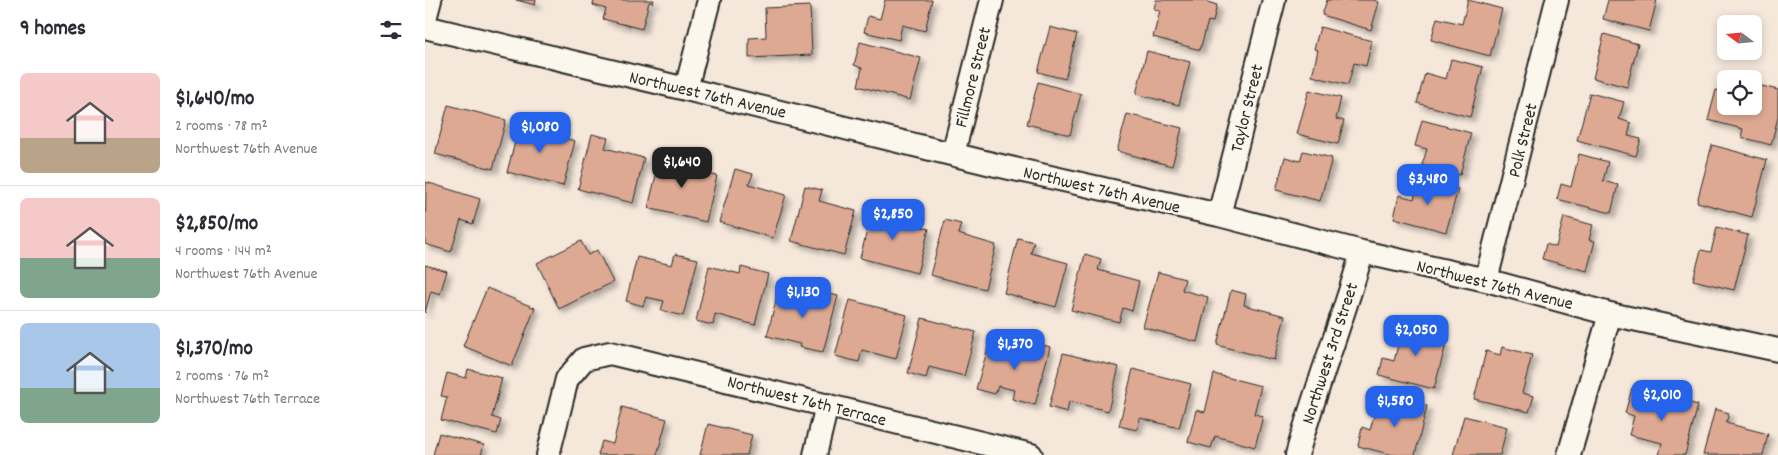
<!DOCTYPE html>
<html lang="en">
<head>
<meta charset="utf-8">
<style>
  :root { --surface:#fff; --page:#f2f2f3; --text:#2b2b33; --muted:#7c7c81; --line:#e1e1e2; --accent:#2563eb }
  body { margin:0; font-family:Dekko,sans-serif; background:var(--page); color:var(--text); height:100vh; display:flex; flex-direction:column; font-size:19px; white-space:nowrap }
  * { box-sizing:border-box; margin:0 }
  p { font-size:16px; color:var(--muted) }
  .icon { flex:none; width:28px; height:28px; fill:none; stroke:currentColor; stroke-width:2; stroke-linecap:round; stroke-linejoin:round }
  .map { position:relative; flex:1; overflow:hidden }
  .drawer { display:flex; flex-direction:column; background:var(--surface); width:425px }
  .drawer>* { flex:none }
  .needle { width:32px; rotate:286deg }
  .fabs { position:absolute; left:1292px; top:15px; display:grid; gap:10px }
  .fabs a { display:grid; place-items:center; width:45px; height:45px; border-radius:8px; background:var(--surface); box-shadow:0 2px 8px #0003; font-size:25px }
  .price { position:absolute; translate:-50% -42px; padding:0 11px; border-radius:10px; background:var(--accent); color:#fff; font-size:16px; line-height:32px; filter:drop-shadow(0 1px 2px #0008) }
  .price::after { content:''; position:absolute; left:50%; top:30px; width:15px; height:11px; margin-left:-8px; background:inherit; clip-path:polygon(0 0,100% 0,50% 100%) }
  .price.on { background:#222; color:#fff }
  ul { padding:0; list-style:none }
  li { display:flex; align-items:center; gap:15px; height:125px; padding:0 20px }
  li+li { border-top:1px solid var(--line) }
  li span { display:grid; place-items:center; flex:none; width:140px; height:100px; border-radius:8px; color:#555 }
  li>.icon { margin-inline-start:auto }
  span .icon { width:60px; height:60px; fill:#fffc; stroke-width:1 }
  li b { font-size:21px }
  h2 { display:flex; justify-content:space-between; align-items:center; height:60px; padding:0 20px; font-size:21px }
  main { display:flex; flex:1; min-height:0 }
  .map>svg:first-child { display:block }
</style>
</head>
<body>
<main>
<section class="drawer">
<h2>9 homes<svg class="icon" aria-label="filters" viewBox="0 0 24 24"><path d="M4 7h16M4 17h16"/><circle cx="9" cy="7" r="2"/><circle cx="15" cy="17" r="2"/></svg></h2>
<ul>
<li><span style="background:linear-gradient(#f6c9c9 65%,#b9a48a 0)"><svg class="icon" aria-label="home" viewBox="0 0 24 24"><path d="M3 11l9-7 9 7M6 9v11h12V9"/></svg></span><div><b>$1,640/mo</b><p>2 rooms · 78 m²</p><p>Northwest 76th Avenue</p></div></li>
<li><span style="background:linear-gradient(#f6c9c9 60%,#7fa58c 0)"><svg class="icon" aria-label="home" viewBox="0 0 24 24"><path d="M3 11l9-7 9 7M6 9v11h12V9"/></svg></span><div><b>$2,850/mo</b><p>4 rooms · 144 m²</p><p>Northwest 76th Avenue</p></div></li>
<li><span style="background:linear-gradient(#a9c7e8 65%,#7fa58c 0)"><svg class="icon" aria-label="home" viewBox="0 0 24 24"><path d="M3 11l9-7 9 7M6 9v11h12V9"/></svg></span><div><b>$1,370/mo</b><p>2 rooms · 76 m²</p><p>Northwest 76th Terrace</p></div></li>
</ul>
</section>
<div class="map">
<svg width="1353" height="455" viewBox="0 0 1353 455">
  <defs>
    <filter id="shadow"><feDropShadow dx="4.5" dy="4.5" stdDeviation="2.5" flood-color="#0004"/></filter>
  </defs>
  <rect width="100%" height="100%" fill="#f5e7da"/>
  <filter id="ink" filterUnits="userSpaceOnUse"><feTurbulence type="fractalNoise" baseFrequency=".02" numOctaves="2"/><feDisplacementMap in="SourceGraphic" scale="10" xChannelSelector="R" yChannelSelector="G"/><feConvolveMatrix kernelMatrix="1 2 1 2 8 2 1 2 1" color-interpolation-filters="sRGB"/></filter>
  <g filter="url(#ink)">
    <path fill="#dea992" stroke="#2b2b2b" filter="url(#shadow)" d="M91,0H111L110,5Z
      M169,0H229L228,3L224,2L217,29L178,19L181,9L168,5Z
      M460,0H507L500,31L477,25L474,40L439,32L443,16L455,19Z
      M731,0H776L792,5L788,22L783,21L775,50L728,37L735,11L729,9Z
      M902,0H948L954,2L946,30L897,15Z
      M1043,0L1077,9L1065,56L1006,40L1012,18L1037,24Z
      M1183,0H1232L1224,31L1178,19Z
      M385,6L387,55L324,58V38L341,37L340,8Z
      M625,27L652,34L640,79L613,72Z
      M895,27L947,41L941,66L929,63L923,85L887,76L893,50L889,49Z
      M1179,34L1213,44L1202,87L1168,78Z
      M435,42L496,58L485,100L433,86L437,68L429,65Z
      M722,51L765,62L754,105L711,94Z
      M1026,59L1058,67L1045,117L992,103L1000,73L1021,79Z
      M613,82L656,94L645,135L602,124Z
      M1329,84L1353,90V117L1346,145L1316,137L1318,129L1283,120L1291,90L1301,93V106H1329Z
      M884,90L916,98L911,119L919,121L913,144L872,134Z
      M1165,93L1199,102L1194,119L1206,123L1203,136L1216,139L1211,156L1152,140Z
      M23,105L81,120L68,169L10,154Z
      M702,114L757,128L747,166L692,151Z
      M97,116L115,121L112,131L150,141L138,186L82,172Z
      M997,120L1046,133L1035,175L997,165L1002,149L990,146Z
      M167,134L183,138L180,148L219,158L208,203L153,189Z
      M1287,145L1342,160L1327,217L1272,202Z
      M237,150L256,155L252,166L292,176L281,222L223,208Z
      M878,151L907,158L895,201L851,190L860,157L875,161Z
      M1154,154L1183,162L1178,181L1193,185L1186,213L1132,199L1136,184L1146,187Z
      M310,169L328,174L324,184L361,195L348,238L294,222Z
      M994,179L1033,189L1021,232L969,218L974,195L989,199Z
      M1,182L55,199L48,224L36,220L26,252L0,244Z
      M380,186L397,190L394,201L431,211L419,255L366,241Z
      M449,203L465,207L462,218L504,229L492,273L435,258Z
      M1139,217L1168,225L1164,240L1170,241L1162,271L1117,259L1121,244L1131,247Z
      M520,220L536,224L533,234L571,245L560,289L505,275Z
      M1292,227L1323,235L1309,290L1268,280L1276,250L1286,252Z
      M593,238L609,242L606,253L643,263L631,307L579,293Z
      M156,241L163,255L172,250L188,282L134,309L112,263Z
      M250,254L273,259L258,316L236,310L239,301L221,297L218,306L201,301L212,257L247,265Z
      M660,254L676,259L673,270L714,281L707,311L698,308L694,322L646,310Z
      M0,265L22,271L15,294L6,291L0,313Z
      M284,266L315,274L316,267L343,274L330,325L290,314L288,325L271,321Z
      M733,272L760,279L757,290L783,297L772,342L718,327Z
      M62,288L110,308L87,366L38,346Z
      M389,290L413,296L398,352L374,347L375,344L342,336L353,292L386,300Z
      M806,290L821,294L819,305L860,316L849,360L792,345Z
      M425,300L482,315L471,359L437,350L434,362L410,356Z
      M497,318L551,332L539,376L504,367L501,378L483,373Z
      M979,321L1011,329L1008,341L1021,344L1009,389L954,375L958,358L969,361Z
      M602,340L625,347L610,405L587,399L589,390L573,386L570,394L551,389L564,344L599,354Z
      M1077,347L1107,355L1097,393L1109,396L1104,412L1049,399L1061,351L1075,355Z
      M638,353L694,367L683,411L644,401L642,412L624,407Z
      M43,369L77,378L67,417L76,420L72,434L16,420L22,397L16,396L22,373L41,378Z
      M708,369L766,384L754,428L715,418L712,430L694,426Z
      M789,374L836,386L829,414L838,416L830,447L790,436L786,448L763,442L771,410L780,412Z
      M1207,388L1234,394L1231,404L1248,408L1250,399L1273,405L1260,455H1234L1237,443L1204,435L1209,416L1200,413Z
      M960,396L1002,406L990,455H968L933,446L937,427L945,430L950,412L955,413Z
      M197,407L242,419L232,455H173L177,441L188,444Z
      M1290,409L1304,413L1301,423L1343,434L1338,455H1278Z
      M1039,416L1082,427L1075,455H1028Z
      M283,424L327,435L322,455H275Z
      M14,433L59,445L56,455H8Z"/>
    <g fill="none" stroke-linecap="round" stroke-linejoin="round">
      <defs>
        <path id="minor" d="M0,19L5,0
          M0,27L261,89L567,164L794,215L937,252L1061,280L1185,314L1353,350
          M261,89L284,0
          M528,154L567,0
          M794,215L849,0
          M1061,280L1132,0
          M123,455L142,379L159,359L185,353L606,455
          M390,455L402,405
          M872,455C891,386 918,320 937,252
          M1144,455L1185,314"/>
      </defs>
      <use href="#minor" stroke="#2b2b2b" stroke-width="26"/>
      <use href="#minor" stroke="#fbf7ec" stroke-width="22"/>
    </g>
  </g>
  <g text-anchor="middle" stroke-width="4.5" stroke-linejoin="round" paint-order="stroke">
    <g font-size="18" fill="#2b2b2b" stroke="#fbf7ec">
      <text transform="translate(547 77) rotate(-76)" y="6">Fillmore Street</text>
      <text transform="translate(283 94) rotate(13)" y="6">Northwest 76th Avenue</text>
      <text transform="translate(821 108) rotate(-76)" y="6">Taylor Street</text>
      <text transform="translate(1097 140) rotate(-76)" y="6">Polk Street</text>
      <text transform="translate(677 189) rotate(13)" y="6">Northwest 76th Avenue</text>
      <text transform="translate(1070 284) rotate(14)" y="6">Northwest 76th Avenue</text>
      <text transform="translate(904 353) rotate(-72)" y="6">Northwest 3rd Street</text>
      <text transform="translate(382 400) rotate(14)" y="6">Northwest 76th Terrace</text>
    </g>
  </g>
</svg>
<div class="fabs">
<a><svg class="needle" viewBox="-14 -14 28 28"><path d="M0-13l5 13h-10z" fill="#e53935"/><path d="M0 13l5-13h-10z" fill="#7c7c81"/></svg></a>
<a><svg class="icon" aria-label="locate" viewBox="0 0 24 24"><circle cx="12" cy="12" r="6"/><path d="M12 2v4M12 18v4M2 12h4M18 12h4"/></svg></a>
</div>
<b class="price" style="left:115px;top:154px">$1,080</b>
<b class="price on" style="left:257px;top:189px">$1,640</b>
<b class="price" style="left:1003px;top:206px">$3,480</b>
<b class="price" style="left:468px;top:241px">$2,850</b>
<b class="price" style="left:378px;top:319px">$1,130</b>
<b class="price" style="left:991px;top:357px">$2,050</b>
<b class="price" style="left:590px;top:371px">$1,370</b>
<b class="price" style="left:1237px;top:422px">$2,010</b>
<b class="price" style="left:970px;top:428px">$1,580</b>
</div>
</main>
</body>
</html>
